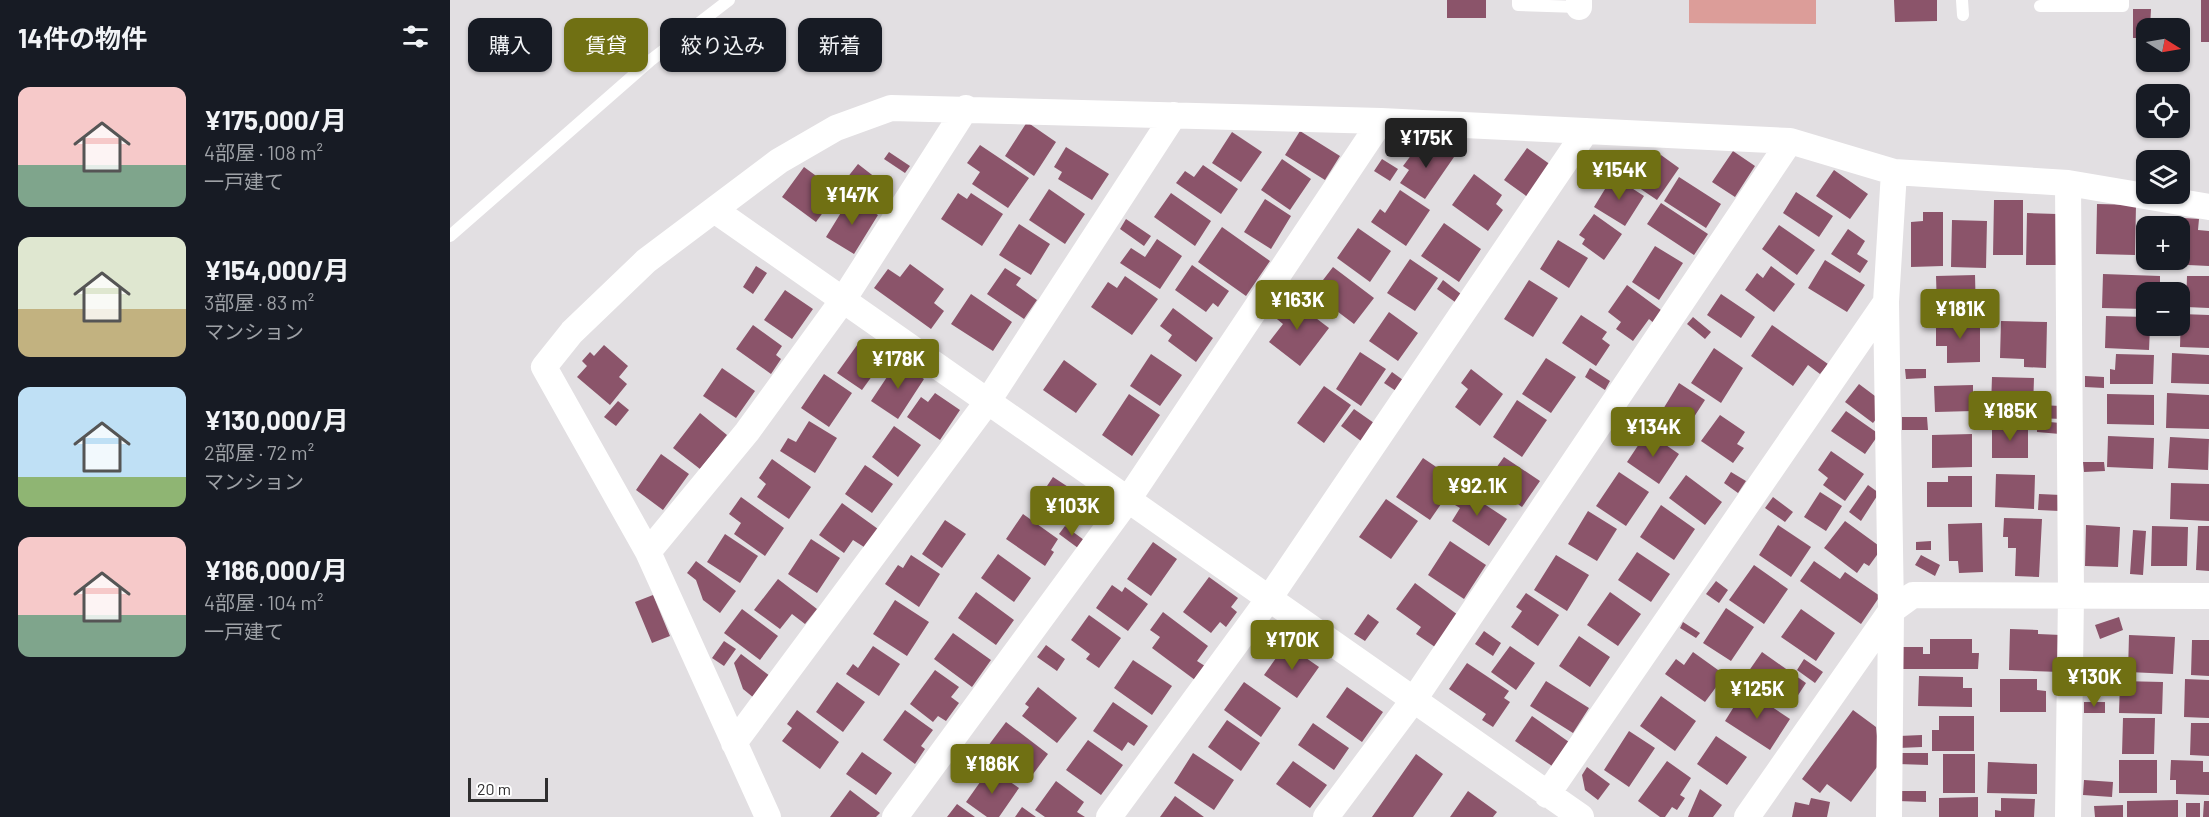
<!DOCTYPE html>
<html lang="ja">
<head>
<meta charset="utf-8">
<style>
  :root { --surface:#171b24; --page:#20242c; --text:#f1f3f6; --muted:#9ea1a6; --accent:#707013 }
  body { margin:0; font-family:Barlow,"Noto Sans JP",sans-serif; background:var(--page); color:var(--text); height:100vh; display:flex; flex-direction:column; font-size:22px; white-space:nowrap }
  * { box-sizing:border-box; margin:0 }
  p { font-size:20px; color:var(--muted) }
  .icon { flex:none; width:33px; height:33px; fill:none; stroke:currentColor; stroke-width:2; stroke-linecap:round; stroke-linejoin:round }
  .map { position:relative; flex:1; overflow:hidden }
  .sheet { display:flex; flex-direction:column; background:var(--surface); width:450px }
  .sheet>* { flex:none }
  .banner { position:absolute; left:18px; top:18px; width:570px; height:54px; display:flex; gap:12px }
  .needle { width:39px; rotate:101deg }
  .buttons { position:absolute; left:1686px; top:18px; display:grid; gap:12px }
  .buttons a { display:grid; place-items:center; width:54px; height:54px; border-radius:12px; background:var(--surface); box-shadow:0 2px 4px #0004; font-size:30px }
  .scale { position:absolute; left:18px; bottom:15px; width:80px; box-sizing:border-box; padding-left:6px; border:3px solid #2f2e2f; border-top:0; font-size:16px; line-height:21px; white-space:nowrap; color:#2f2e2f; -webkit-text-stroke:4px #fff; paint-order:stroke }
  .price { position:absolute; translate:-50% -51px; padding:0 14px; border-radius:6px; background:var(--accent); color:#fff; font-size:20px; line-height:39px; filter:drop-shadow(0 2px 3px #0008) }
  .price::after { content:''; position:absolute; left:50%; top:36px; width:18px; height:14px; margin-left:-9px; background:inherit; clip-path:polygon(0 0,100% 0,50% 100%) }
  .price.on { background:#222; color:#fff }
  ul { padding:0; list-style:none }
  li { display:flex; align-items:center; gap:18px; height:150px; padding:0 18px }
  li span { display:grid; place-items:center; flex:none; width:168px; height:120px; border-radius:12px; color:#555 }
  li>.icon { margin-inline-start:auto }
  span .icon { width:72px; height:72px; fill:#fffc; stroke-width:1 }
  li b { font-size:26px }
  h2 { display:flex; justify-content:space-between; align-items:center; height:72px; padding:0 18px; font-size:26px }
  .pill { padding:0 21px; border-radius:12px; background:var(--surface); box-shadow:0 2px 4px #0004; font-size:21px; line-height:54px }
  .pill.on { background:var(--accent); color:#fff }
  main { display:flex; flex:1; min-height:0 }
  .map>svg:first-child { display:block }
</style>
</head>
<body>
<main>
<section class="sheet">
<h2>14件の物件<svg class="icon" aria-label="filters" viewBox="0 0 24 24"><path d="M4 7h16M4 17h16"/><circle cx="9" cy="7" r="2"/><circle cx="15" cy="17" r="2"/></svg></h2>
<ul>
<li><span style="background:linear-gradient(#f6c9c9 65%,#7fa58c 0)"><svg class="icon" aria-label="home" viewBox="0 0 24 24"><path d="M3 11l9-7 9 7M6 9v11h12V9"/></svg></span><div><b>¥175,000/月</b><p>4部屋 · 108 m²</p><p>一戸建て</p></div></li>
<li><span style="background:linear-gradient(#dfe7d0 60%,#c2b280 0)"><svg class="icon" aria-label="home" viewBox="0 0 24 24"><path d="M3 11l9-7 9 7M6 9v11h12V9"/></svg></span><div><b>¥154,000/月</b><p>3部屋 · 83 m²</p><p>マンション</p></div></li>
<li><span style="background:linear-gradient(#bfe0f5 75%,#8fb573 0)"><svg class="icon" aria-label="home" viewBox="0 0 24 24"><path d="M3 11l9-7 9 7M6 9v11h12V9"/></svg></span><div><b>¥130,000/月</b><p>2部屋 · 72 m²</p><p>マンション</p></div></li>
<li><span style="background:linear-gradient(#f6c9c9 65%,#7fa58c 0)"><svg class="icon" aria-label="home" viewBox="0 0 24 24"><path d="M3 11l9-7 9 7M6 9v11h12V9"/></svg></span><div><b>¥186,000/月</b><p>4部屋 · 104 m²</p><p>一戸建て</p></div></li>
</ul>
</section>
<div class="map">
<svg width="1759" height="817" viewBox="0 0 1759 817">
  <rect width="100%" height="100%" fill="#e2dfe2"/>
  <path fill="#dc9d99" d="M1239,0H1366V24L1239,23Z"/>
  <path fill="#8b546a" d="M997,0H1036V18H997Z
    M1444,0H1487V21L1445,22Z
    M1751,0H1759V42H1751Z
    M1683,9H1701L1700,28H1696V38H1683Z
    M577,122L606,142L584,176L555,156Z
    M850,131L890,156L875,180L835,155Z
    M782,132L812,152L791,182L762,163Z
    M978,139L1004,157L975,199L950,183L959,170L953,166L962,154L966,157Z
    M530,145L579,178L558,208L522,184L530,172L517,163Z
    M616,147L659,174L642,200L608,179L612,172L604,167Z
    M1077,148L1101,165L1079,198L1054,180Z
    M1152,150L1171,163L1165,172L1146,160Z
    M1186,151L1205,163L1211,155L1229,168L1207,200L1170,175Z
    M1283,151L1305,166L1285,197L1262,182Z
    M439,152L460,166L455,173L434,159Z
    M832,159L861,179L840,210L811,190Z
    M932,159L948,169L940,181L924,171Z
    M408,164L435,185L421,204L393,183Z
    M753,165L788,189L771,214L726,183L735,171L744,177Z
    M354,167L388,192L366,222L332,197Z
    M1384,170L1418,194L1400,219L1366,196Z
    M1024,174L1052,195L1046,204L1053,210L1038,231L1002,205Z
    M1163,176L1194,196L1175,226L1144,207Z
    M1229,177L1271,204L1256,228L1214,201Z
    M599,189L635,214L615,244L579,220Z
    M950,190L980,210L956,246L921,222L930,209L935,213Z
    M1346,192L1383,216L1369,237L1333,213Z
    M508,193L517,199L521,193L553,214L532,246L491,219Z
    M721,193L761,221L745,246L704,217Z
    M400,198L428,215L404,254L376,237Z
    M815,199L841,216L821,249L794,232Z
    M1544,200H1573V255H1543Z
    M1211,203L1258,234L1244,255L1197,224Z
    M1647,204L1686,205L1685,255L1646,254Z
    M1473,212H1493V266L1461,267V222L1473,221Z
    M1577,213L1607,214L1606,265H1576Z
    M1144,214L1172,234L1154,260L1132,244L1135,239L1129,235Z
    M1734,218L1749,219L1748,230L1759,231V266L1738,265L1740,237H1733Z
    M676,219L701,236L694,246L670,229Z
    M1502,220L1537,221L1536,268L1501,267Z
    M994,223L1031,249L1009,282L971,256Z
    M569,224L600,244L581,275L549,255Z
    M1329,225L1365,250L1347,275L1312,249Z
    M772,227L820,261L796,296L748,262Z
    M908,228L941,251L920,282L887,258Z
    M1398,229L1415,241L1407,254L1418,261L1410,273L1381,254Z
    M707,239L732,256L710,289L670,263L681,248L695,257Z
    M1108,240L1138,258L1119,288L1090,269Z
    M1205,246L1233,263L1209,300L1182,282Z
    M960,259L988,278L965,311L937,293Z
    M1375,260L1415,285L1397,312L1358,288Z
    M460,264L494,289L484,303L494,311L481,329L424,288L438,269L450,277Z
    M742,265L779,291L768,307L763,303L756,312L725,290Z
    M306,266L317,273L303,294L293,287Z
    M1321,266L1345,284L1324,312L1295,290L1307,273L1313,278Z
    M883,267L924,298L904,324L863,293Z
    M555,268L571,278L566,285L587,300L574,319L537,294Z
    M1653,274L1710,276V292H1696V309L1652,308Z
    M1525,275L1526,315H1506V308L1487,309L1486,276Z
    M675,276L708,299L682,335L641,307L658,282L667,288Z
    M1737,276H1759V308L1736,307Z
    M993,280L1011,294L1005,302L987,289Z
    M1079,280L1108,298L1083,337L1054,319Z
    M1177,285L1215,313L1206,325L1199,319L1183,341L1166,329L1171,322L1158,312Z
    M335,290L363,309L342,339L314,320Z
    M521,294L562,322L543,351L501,324Z
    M1271,294L1305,317L1291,338L1257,315Z
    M837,296L879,328L850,366L819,342L833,324L822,315Z
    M723,308L763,338L746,362L718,341L722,335L710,326Z
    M939,312L968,333L948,361L919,341Z
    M1731,314L1759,315V348L1730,347Z
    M1131,315L1157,332L1152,339L1160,345L1146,366L1112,343Z
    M1656,316L1696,317V326H1700L1699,350L1655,348Z
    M1243,317L1261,332L1255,339L1237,324Z
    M1530,319V362L1497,363V346H1486V320Z
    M1551,321L1597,322L1596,368L1574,367V359L1550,358Z
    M303,325L332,346L326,355L331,359L321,374L286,349Z
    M1322,325L1378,364L1370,374L1358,365L1343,386L1301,356Z
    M410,341L435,358L412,390L387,373Z
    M154,345L178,366L169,377L177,384L160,405L127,377L137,366L132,361L140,352L144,356Z
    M1264,348L1293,368L1271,403L1241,383Z
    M910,352L936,369L911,406L886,389Z
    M1722,353L1759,355V384L1721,383Z
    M701,354L732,375L710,406L680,386Z
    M1666,354L1704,355L1703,384H1660V369L1665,370Z
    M1096,358L1126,377L1101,413L1072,394Z
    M614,360L647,384L626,413L593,390Z
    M447,362L474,379L448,419L421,401Z
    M272,368L305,391L286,418L253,396Z
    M1140,368L1160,381L1155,390L1135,377Z
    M1021,369L1053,394L1030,426L1005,407L1018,389L1011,383Z
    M1455,369H1476V378L1456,379Z
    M942,372L953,380L946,391L934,383Z
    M374,374L402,393L379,427L351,408Z
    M1635,376L1654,377V388L1635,387Z
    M1542,377L1584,378L1583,408L1541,406Z
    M1229,383L1255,400L1229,440L1204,424Z
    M1409,384L1437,405L1423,423L1395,402Z
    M1523,385V411L1485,412L1484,386Z
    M874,386L901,405L874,443L847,423Z
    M485,393L510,410L490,440L457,417L471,397L478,402Z
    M1717,393L1759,395V429L1716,428Z
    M679,394L710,415L682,456L652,435Z
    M1657,394L1704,395V425L1657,424Z
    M1067,400L1097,420L1072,457L1043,437Z
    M168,401L179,410L166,426L154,417Z
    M1586,405L1613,406L1612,419L1586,418Z
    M904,409L924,423L911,441L891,426Z
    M1396,411L1429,434L1415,454L1381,431Z
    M250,413L277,435L250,469L223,448Z
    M1270,415L1295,432L1287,444L1294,448L1283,463L1251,441Z
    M1452,417H1477L1478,430H1452Z
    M359,421L387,438L365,473L330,451L338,438L346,442Z
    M1587,421L1611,423L1610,434L1587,432Z
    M1542,425H1578V458H1542Z
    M444,426L471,445L448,477L422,457Z
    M1197,432L1229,454L1209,484L1177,462Z
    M1522,434V467L1482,468V435Z
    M1658,436L1704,438L1703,469L1657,467Z
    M1720,437L1759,439L1758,470L1718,468Z
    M1381,451L1414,474L1395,501L1373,485L1378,478L1368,470Z
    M211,454L239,474L213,510L186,490Z
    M1054,457L1090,481L1072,507L1036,482Z
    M973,458L1007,481L980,520L946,497Z
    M322,459L361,487L339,519L307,497L316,484L309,478Z
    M1633,462H1654L1655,471L1634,472Z
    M415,465L443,484L422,513L395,494Z
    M1169,472L1199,492L1176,526L1146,506Z
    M1281,472L1296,481L1288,493L1274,483Z
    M1546,474L1585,475L1584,509L1545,507Z
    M1236,475L1272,502L1255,525L1219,498Z
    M1498,476H1522V507H1477V482H1498Z
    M603,477L641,502L625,526L587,501Z
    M1721,483L1759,484V521L1720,519Z
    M1418,485L1429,493L1411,521L1399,512Z
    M1010,488L1057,519L1039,546L1002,521L1010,508L1000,502Z
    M1370,492L1392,506L1376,531L1354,517Z
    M1589,494L1611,495L1610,511L1588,510Z
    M291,497L334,528L315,556L284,534L291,523L279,514Z
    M1323,497L1343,512L1335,522L1315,508Z
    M936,499L968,521L941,559L909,537Z
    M392,503L428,529L414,547L403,540L394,553L369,535Z
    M1211,505L1245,529L1224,560L1190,537Z
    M1138,511L1167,529L1147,561L1118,544Z
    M573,514L608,539L601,550L604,552L595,566L556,539Z
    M1554,518L1592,519L1589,577L1565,576L1566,548H1558V537H1553Z
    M495,520L516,534L492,568L472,554Z
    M1395,521L1432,548L1419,566L1414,563L1407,573L1374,548Z
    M1532,523L1533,572L1509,573L1508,561H1499L1498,524Z
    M1328,525L1361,547L1341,577L1309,555Z
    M1636,525L1670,527L1668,567L1635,566Z
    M615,526L634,540L628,548L609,534Z
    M1702,526L1738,527L1737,566H1701Z
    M1748,526H1759V571L1746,570Z
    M1683,530L1696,531L1693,575L1680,574Z
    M275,534L308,556L290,583L257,562Z
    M361,539L390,558L367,593L338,574Z
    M1000,541L1036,565L1014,599L978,575Z
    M1481,541V550H1466V542Z
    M703,542L727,559L701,596L677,579Z
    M1187,552L1220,574L1201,602L1168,580Z
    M548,554L581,578L564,602L531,578Z
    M461,555L490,574L469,607L435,584L448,565L453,568Z
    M1106,555L1139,575L1117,611L1084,590Z
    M1471,555L1490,565L1485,576L1465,565Z
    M246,561L286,591L270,613L253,600L246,580L237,573Z
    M1364,561L1390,579L1395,572L1430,596L1411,624L1350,581Z
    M1304,565L1338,589L1314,624L1279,600Z
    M759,577L788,598L781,607L787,612L776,627L770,622L761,633L733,612Z
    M328,579L367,609L355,624L342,614L330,629L304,610Z
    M1266,581L1278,590L1269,603L1256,594Z
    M965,583L1008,615L985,647L966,634L971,627L946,609Z
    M662,585L672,592L675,587L698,604L678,631L646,608Z
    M526,592L564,620L546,645L508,618Z
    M1160,592L1191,614L1168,646L1137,625Z
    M1076,593L1109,615L1088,646L1061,627L1072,611L1066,607Z
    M203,595L220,636L202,643L185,602Z
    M445,600L479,622L457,656L423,634Z
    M1276,608L1304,627L1281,661L1253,643Z
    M292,609L328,636L310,660L274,633Z
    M1351,609L1385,633L1366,661L1331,637Z
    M713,612L758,646L747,661L755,666L745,680L702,648L710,637L700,630Z
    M918,614L929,622L915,641L904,634Z
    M639,615L671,638L649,668L636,659L640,654L621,640Z
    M1669,617L1673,630L1650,639L1645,625Z
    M1233,622L1250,633L1246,638L1230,628Z
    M1560,629L1588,630V634L1611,635L1610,672L1559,670Z
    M1034,631L1051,643L1043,656L1025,644Z
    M503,633L541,660L522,687L484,659Z
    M1679,635L1725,637L1723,674L1678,672Z
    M1129,636L1160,657L1140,687L1109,666Z
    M1480,639H1522V653H1529L1528,669H1451L1452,647H1473V654H1480Z
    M1742,640H1759V676L1741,675Z
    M274,641L286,649L274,666L262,658Z
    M836,644L869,667L847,698L814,675Z
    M596,645L615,659L607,671L587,657Z
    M423,646L450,664L429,696L396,674L403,664L408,668Z
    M1060,646L1085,663L1066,690L1041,672Z
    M1243,652L1275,675L1255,702L1215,674L1226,659L1234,665Z
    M1312,652L1356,683L1341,706L1296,675Z
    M291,654L320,676L304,698L293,689L284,663Z
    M1354,659L1373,672L1365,683L1347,670Z
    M683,660L722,686L702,715L664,688Z
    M1017,663L1059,691L1054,698L1060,702L1043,727L1032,720L1036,714L999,689Z
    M485,670L509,687L501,697L509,703L496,721L488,716L483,722L460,704Z
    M1469,676L1513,677V688H1522V707L1468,706Z
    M1550,679H1587V690L1596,691V712H1550Z
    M1735,679L1759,680V718L1734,717Z
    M1096,681L1139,708L1123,733L1080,706Z
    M1670,681L1713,682L1712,714L1669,713Z
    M387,682L415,702L393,732L366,712Z
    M794,682L831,708L811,737L774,710Z
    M588,687L627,718L607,743L572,716L579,707L575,704Z
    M897,687L933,712L912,742L876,717Z
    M1295,689L1340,719L1320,750L1275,721Z
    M1211,696L1246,721L1225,751L1190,726Z
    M663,702L698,726L684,746L678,742L672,751L643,731Z
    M1634,702H1655V713H1634Z
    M347,710L389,742L370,769L332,741L342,728L337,724Z
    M455,710L483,730L471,746L475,749L465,764L433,740Z
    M1403,710L1426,727L1430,763L1401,802L1377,784L1370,793L1352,779Z
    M1082,716L1119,742L1102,766L1065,741Z
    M1489,716H1524V751H1482V730H1489Z
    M1673,718H1705L1704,754H1672Z
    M777,720L810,743L791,771L758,747Z
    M556,722L598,754L580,778L538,746Z
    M863,723L899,748L884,770L848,745Z
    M1741,723H1759V756L1740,755Z
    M1179,731L1205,748L1179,787L1154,770Z
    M1472,735V747L1449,748V736Z
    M1266,736L1297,757L1277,785L1247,764Z
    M638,740L673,765L651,795L616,770Z
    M412,752L442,773L426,795L396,774Z
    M743,753L784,780L764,810L724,783Z
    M1448,753H1478V765L1448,764Z
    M966,754L993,774L963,817H922Z
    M1493,754H1525V793H1493Z
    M1669,760H1707V793H1669Z
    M1721,760L1753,761V772H1759V795L1726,794V780H1720Z
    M843,761L877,785L860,808L826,784Z
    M1217,761L1241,778L1230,795L1235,798L1227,810L1222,807L1215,817H1210L1188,801Z
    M1538,762L1587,764V794L1537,793Z
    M1137,767L1160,784L1148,800L1135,790L1132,775Z
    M540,768L569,788L549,817H537L516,802Z
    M1634,780L1663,782L1662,797L1633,795Z
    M606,781L634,802L627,812L635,817H595L585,810Z
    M1250,789L1272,805L1263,817H1238Z
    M400,790L430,813L426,817H380Z
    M1018,791L1047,812L1043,817H1000Z
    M1449,791H1476V802L1448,801Z
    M725,796L754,817H710Z
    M1528,797V817H1489V798Z
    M1361,798L1380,802L1377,817H1342L1345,802L1359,805Z
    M1551,798L1585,799L1584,817H1545V810L1551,811Z
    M1728,800V817H1677V801Z
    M1754,801H1759V817H1753Z
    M1736,803H1750V817H1736Z
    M507,804L525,817H497Z
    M1673,805V817H1645L1644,806Z
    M572,807L586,817H565Z"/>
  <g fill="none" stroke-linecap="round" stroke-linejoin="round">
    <path stroke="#fff" stroke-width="12" d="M1068,0V5L1129,7
      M1512,0L1513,15
      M1590,6H1673V0
      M0,236L201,60L279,0"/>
    <path stroke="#fff" stroke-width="26" d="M1129,0V7
      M266,211L1131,817
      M198,552L297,432L393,300L516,108
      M284,743L538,401L724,115
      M1097,795L1436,302
      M318,817L198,552L94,367L122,332L196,261L329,161L386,128L441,108L931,121L1340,141L1444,172L1618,183L1759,207
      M445,817L677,501L931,121
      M659,817L818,600L1136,131
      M876,817L965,698L1340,141
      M1297,817L1441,611L1463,595L1759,596
      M1439,817L1441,611L1436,302L1444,172
      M1618,817L1621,596L1618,183"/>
  </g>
</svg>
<div class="buttons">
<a><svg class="needle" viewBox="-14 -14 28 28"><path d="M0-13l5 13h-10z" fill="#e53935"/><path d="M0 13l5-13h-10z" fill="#9ea1a6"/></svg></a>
<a><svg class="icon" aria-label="locate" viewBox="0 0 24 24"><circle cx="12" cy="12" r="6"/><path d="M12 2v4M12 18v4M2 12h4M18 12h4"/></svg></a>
<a><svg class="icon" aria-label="layers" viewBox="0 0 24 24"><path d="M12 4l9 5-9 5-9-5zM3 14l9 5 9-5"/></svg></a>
<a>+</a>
<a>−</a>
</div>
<div class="scale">20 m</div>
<b class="price on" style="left:976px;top:169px">¥175K</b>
<b class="price" style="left:1169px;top:201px">¥154K</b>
<b class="price" style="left:402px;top:226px">¥147K</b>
<b class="price" style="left:847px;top:331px">¥163K</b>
<b class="price" style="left:1510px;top:340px">¥181K</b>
<b class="price" style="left:448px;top:390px">¥178K</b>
<b class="price" style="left:1560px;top:442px">¥185K</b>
<b class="price" style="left:1203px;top:458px">¥134K</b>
<b class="price" style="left:1027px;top:517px">¥92.1K</b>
<b class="price" style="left:622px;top:537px">¥103K</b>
<b class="price" style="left:842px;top:671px">¥170K</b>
<b class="price" style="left:1644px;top:708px">¥130K</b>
<b class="price" style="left:1307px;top:720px">¥125K</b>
<b class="price" style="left:542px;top:795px">¥186K</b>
<div class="banner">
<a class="pill">購入</a>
<a class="pill on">賃貸</a>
<a class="pill">絞り込み</a>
<a class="pill">新着</a>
</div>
</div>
</main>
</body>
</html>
